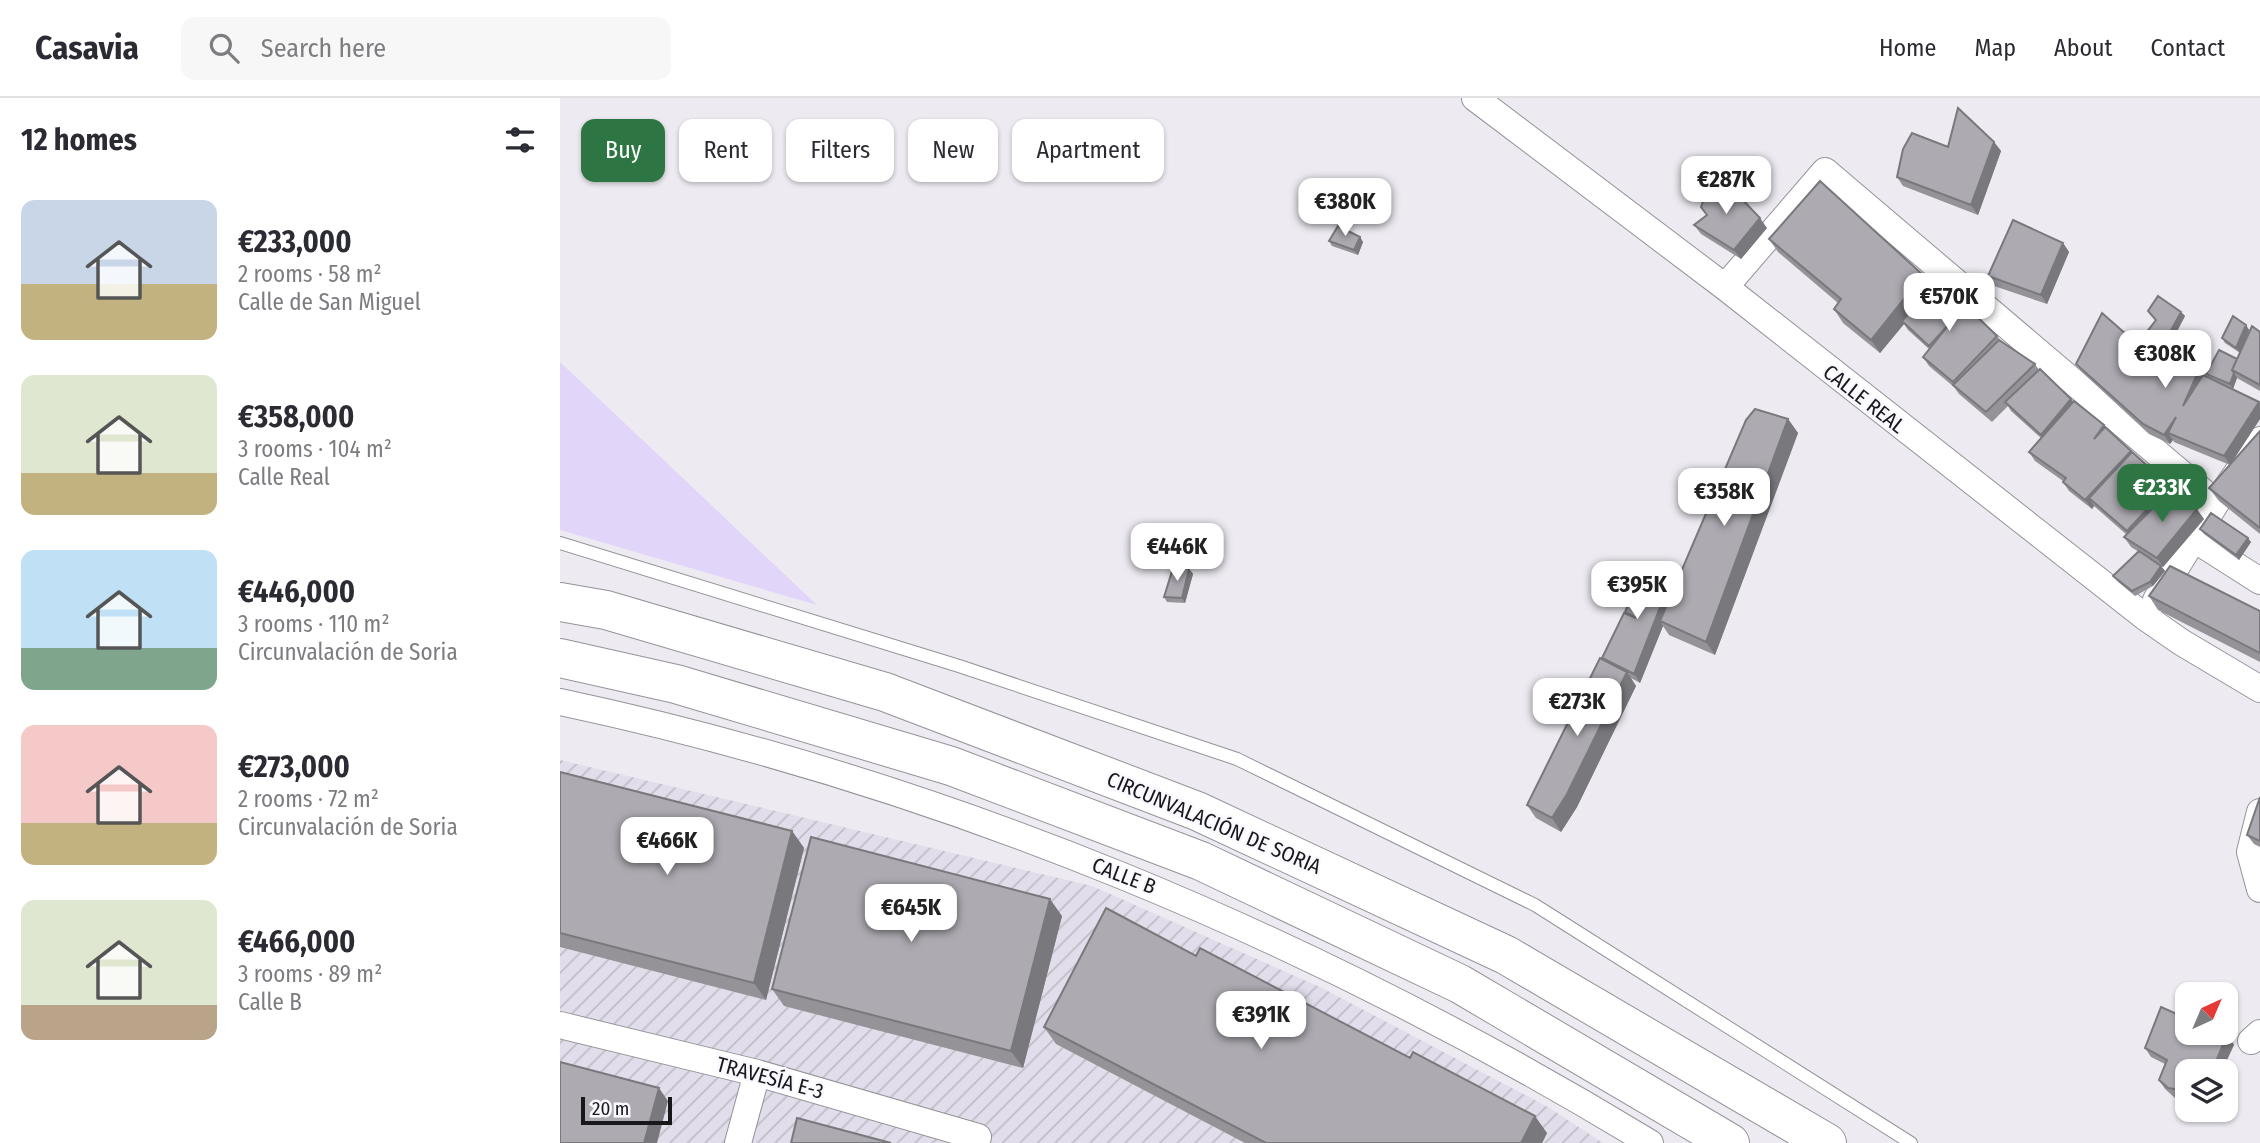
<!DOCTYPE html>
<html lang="en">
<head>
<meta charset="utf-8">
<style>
  :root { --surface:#fff; --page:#f7f7f7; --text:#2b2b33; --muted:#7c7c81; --line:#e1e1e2; --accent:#2d7542 }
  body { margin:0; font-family:"Fira Sans Condensed",sans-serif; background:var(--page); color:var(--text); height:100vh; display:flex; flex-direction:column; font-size:26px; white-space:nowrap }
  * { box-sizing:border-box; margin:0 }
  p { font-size:23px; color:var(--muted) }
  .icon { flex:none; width:38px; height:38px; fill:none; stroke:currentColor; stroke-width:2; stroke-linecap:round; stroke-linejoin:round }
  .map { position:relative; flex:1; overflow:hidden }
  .sheet { display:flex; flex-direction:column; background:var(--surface); width:560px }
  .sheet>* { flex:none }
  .top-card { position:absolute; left:21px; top:21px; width:665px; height:63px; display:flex; gap:14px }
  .needle { width:46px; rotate:44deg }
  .controls { position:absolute; left:1615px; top:884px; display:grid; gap:14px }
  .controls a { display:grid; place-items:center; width:63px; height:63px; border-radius:14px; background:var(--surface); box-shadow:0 2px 5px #0004; font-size:35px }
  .scale { position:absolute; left:21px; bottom:18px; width:91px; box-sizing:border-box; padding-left:7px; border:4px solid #18171a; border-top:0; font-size:19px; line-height:24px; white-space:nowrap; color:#18171a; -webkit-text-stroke:5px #faf8ff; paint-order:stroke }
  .price { position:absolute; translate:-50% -60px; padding:0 16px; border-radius:14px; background:#fff; color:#222; font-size:23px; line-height:46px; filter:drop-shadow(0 2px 4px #0008) }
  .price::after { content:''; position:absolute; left:50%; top:42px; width:21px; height:16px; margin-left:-10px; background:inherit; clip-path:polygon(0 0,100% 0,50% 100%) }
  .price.on { background:var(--accent); color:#fff }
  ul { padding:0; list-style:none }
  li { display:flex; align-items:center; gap:21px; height:175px; padding:0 21px }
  li span { display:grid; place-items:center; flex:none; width:196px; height:140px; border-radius:14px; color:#555 }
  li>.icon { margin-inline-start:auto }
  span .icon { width:84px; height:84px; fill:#fffc; stroke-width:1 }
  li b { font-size:30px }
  h2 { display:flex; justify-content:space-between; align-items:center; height:84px; padding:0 21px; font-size:30px }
  .chip { padding:0 24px; border-radius:14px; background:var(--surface); box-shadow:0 2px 5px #0004; font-size:24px; line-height:63px }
  .chip.on { background:var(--accent); color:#fff }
  header { display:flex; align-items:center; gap:42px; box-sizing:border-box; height:98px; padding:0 35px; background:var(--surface); border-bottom:2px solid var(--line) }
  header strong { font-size:33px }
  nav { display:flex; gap:38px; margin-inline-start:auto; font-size:24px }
  .search { width:490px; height:63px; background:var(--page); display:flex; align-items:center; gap:18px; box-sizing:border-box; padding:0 24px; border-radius:14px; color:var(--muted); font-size:26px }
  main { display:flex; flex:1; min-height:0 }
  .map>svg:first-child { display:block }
</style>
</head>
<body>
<header>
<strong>Casavia</strong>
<div class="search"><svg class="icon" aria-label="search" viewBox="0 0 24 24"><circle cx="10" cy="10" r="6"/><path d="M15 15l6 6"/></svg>Search here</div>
<nav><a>Home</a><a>Map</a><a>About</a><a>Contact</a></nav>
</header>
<main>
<section class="sheet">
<h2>12 homes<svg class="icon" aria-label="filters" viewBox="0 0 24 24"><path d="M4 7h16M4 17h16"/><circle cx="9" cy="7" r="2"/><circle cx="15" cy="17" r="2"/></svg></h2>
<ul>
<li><span style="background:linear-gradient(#c9d6e8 60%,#c2b280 0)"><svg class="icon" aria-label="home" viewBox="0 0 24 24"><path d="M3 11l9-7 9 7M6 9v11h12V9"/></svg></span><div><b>€233,000</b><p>2 rooms · 58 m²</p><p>Calle de San Miguel</p></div></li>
<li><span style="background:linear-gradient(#dfe7d0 70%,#c2b280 0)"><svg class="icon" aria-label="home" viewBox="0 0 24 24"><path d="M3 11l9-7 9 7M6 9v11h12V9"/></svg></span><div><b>€358,000</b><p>3 rooms · 104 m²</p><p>Calle Real</p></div></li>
<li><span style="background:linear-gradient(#bfe0f5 70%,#7fa58c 0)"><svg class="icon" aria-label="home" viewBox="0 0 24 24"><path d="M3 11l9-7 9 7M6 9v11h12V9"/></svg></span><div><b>€446,000</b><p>3 rooms · 110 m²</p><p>Circunvalación de Soria</p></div></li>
<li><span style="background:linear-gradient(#f6c9c9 70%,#c2b280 0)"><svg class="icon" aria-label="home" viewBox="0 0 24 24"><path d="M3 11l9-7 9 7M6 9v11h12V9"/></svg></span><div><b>€273,000</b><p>2 rooms · 72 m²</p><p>Circunvalación de Soria</p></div></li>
<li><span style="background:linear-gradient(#dfe7d0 75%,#b9a48a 0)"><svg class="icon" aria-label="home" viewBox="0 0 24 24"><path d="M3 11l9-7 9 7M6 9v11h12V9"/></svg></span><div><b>€466,000</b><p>3 rooms · 89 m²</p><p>Calle B</p></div></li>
</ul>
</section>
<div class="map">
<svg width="1700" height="1045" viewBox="0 0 1700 1045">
  <defs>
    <pattern id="industrial-furrows" width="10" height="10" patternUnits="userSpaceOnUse" patternTransform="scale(1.75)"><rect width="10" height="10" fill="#e1ddea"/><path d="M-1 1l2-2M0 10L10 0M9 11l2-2" fill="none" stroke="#c0bdc8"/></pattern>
  </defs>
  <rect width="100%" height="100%" fill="#edebf1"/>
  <path fill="url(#industrial-furrows)" d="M0,662L532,788L762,890L988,1009L1043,1045H0Z"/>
  <path fill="#e2d5fa" d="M0,264L257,507L0,432Z"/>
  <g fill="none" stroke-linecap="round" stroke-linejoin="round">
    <defs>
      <path id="service" d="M0,445L399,568L677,661L975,807L1351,1045"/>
      <path id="minor" d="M915,0L1165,189L1585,519L1621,544L1700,591
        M1165,189L1265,73L1656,405
        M1634,441L1700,483
        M1596,502L1656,405L1700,342
        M0,604C386,686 753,840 1090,1045
        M1700,714L1690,754L1700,791
        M0,927L197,975L418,1039
        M1691,943L1700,935
        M178,1045L197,975"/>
      <path id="trunk" d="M0,504L46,512L325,594L637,713L946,857L1267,1045
        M0,560L116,586L391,668L641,763L900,886L1170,1045"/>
    </defs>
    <use href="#service" stroke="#949398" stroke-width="14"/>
    <use href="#minor" stroke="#949398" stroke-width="28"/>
    <use href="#trunk" stroke="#949398" stroke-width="40"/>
    <use href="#service" stroke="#fff" stroke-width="12"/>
    <use href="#minor" stroke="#fff" stroke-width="26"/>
    <use href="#trunk" stroke="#fff" stroke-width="38"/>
  </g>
  <path fill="#959398" d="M1434,44L1441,53L1418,117L1343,88L1337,79L1388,49Z
    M1134,127L1207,130L1181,161L1141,136Z
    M800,139L803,144L798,157L772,148L769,143Z
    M1209,141L1372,190L1437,238L1441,243L1475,266L1479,272L1511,301L1514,304L1544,327L1571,354L1609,387L1612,391L1644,421L1603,469L1595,464L1601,468L1605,473L1593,488L1575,498L1557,483L1553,478L1579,454L1571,449L1564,439L1567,437L1534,408L1532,411L1509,393L1503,384V383L1475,363L1469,354L1481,340L1451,313L1448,308L1432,324L1399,296L1394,289L1369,268L1363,259L1369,251L1348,232L1344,226L1320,255L1283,225L1274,211L1278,205L1218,154Z
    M1503,145L1509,154L1487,206L1434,188L1428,178Z
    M1588,213L1621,214L1625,218L1605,256L1642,277L1649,280L1646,276L1677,261L1700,234V293L1677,280L1673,291L1660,285L1699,304L1700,306V321L1672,364L1700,333V436L1659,403L1649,390L1670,367L1614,344L1613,342L1610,346L1589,336L1523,275L1516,266L1592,259L1604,255L1585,245L1582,240L1596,222Z
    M1686,227L1689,232L1680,255L1665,245L1662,240Z
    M1228,321L1238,335L1155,557L1109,537L1103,528L1080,585L1071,580L1076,588L1017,709L1001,734L976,720L967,707L1043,562L1042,560L1067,516L1065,514L1111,481L1115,488Z
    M1640,431L1691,444L1679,462L1644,436Z
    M629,471L633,476L625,505L607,504L604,499Z
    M1589,498L1700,513V564L1598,512Z
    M0,674L232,733L244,750L206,902L0,849Z
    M1700,699V749L1694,746L1687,737Z
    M502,818L463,970L224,908L212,891Z
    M636,858L987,1035L982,1045H685L496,946L484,929Z
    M1667,937L1674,947L1628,973V1002L1615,1000L1605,991L1599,982L1605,966L1591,959L1585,950Z"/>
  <path fill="#79787c" d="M1434,44L1441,53L1418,117L1411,107Z
    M1200,120L1207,130L1181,161L1174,152Z
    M800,139L803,144L798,157L794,152Z
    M1503,145L1509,154L1487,206L1481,197Z
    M1363,177L1372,191L1342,223L1344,226L1320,255L1311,242Z
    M1621,214L1625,218L1605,256L1601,251Z
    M1686,227L1689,232L1680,255L1676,250Z
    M1639,272L1645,281L1623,308Z
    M1674,275L1677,280L1673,291L1670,286Z
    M1511,301L1518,310L1487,346L1481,337Z
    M1699,304L1700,306V321L1670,367L1664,358Z
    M1616,319L1608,335L1613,342L1610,346L1604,337Z
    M1228,321L1238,335L1155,557L1146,544Z
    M1571,353L1577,362L1529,400L1534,408L1532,411L1525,402Z
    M1609,387L1615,396L1573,442L1567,433Z
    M1637,411L1644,421L1603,469L1597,460Z
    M1688,440L1691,444L1679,462L1676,457Z
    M1601,468L1605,473L1593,488L1590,484Z
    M629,471L633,476L625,505L622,500Z
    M1111,481L1117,491L1100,523L1103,528L1080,585L1074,576Z
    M1067,574L1076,588L1017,709L1001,734L992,720Z
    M232,733L244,750L206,902L194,885Z
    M490,801L502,818L463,970L451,953Z
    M1667,937L1674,947L1662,973H1652Z
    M1628,984V1000L1622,992Z
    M99,990L108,1003L97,1045H84Z
    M975,1018L987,1035L982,1045H961Z"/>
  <path fill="#adabb1" stroke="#79787c" stroke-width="2" d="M1398,10L1434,44L1411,107L1337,79L1343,51L1352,35L1388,49Z
    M1151,82L1181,100L1200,120L1174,152L1134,127L1147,117L1141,109Z
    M1260,83L1363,177L1311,242L1274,211L1281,201L1209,141Z
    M1453,122L1503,145L1481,197L1428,178Z
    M778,128L800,139L794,152L769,143Z
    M1375,186L1401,211L1405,207L1437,238L1393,284L1363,259L1391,224L1369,248L1342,223Z
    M1598,198L1621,214L1601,251L1582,240L1596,222L1588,213Z
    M1542,215L1592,259L1595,251L1639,272L1623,308L1643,277L1699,304L1664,358L1608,335L1616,319L1604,337L1583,326L1516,266Z
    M1673,218L1686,227L1676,250L1662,240Z
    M1692,228L1700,234V287L1672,272Z
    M1439,242L1475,266L1426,314L1393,287Z
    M1659,252L1677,261L1672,272L1674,275L1670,286L1646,276Z
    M1480,271L1511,301L1481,337L1445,304Z
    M1514,303L1544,327L1534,341L1545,329L1571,353L1525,402L1503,384L1506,380L1469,354Z
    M1195,311L1228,321L1146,544L1100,523L1186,322Z
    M1700,333V430L1649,390Z
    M1572,354L1609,387L1567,433L1529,400Z
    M1612,391L1637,411L1597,460L1564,439Z
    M1651,415L1688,440L1676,457L1640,431Z
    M1579,453L1601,468L1590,484L1572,493L1553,478Z
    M614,467L629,471L622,500L604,499Z
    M1610,468L1700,513V555L1589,498Z
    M1084,469L1111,481L1074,576L1042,560L1064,515L1076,520L1065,514Z
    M1040,560L1067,574L1007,696L992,720L967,707Z
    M0,674L232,733L194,885L0,835Z
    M1700,699V743L1687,737Z
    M251,739L490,801L451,953L212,891Z
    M546,810L636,858L640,850L850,960L853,954L975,1018L961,1045H706L484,929Z
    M1601,909L1628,921V934H1661L1667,937L1652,973H1628V984L1622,992L1608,990L1599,982L1607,962L1585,950Z
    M0,964L99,990L84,1045H0Z
    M237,1020L331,1045H231Z"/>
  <g text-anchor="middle" stroke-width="5" stroke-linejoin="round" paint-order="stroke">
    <g font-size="21" fill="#18171a" stroke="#faf8ff">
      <text transform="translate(1304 301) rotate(38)" y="7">CALLE REAL</text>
      <text transform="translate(654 725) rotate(23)" y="7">CIRCUNVALACIÓN DE SORIA</text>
      <text transform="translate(564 778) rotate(21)" y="7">CALLE B</text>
      <text transform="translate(210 980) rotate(15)" y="7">TRAVESÍA E-3</text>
    </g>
  </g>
</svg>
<div class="controls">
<a><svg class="needle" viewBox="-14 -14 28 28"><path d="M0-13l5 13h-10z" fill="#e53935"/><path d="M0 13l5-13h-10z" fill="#7c7c81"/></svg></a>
<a><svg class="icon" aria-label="layers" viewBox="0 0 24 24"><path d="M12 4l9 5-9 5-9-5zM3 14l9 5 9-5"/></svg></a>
</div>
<div class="scale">20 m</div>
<b class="price" style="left:1166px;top:118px">€287K</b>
<b class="price" style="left:785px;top:140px">€380K</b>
<b class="price" style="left:1389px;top:235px">€570K</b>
<b class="price" style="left:1605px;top:292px">€308K</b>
<b class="price on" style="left:1602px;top:426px">€233K</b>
<b class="price" style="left:1164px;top:430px">€358K</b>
<b class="price" style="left:617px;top:485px">€446K</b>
<b class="price" style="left:1077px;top:523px">€395K</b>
<b class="price" style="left:1017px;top:640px">€273K</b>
<b class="price" style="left:107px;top:779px">€466K</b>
<b class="price" style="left:351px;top:846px">€645K</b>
<b class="price" style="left:701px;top:953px">€391K</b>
<div class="top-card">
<a class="chip on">Buy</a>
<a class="chip">Rent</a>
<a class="chip">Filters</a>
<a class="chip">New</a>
<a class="chip">Apartment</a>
</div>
</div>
</main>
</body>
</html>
